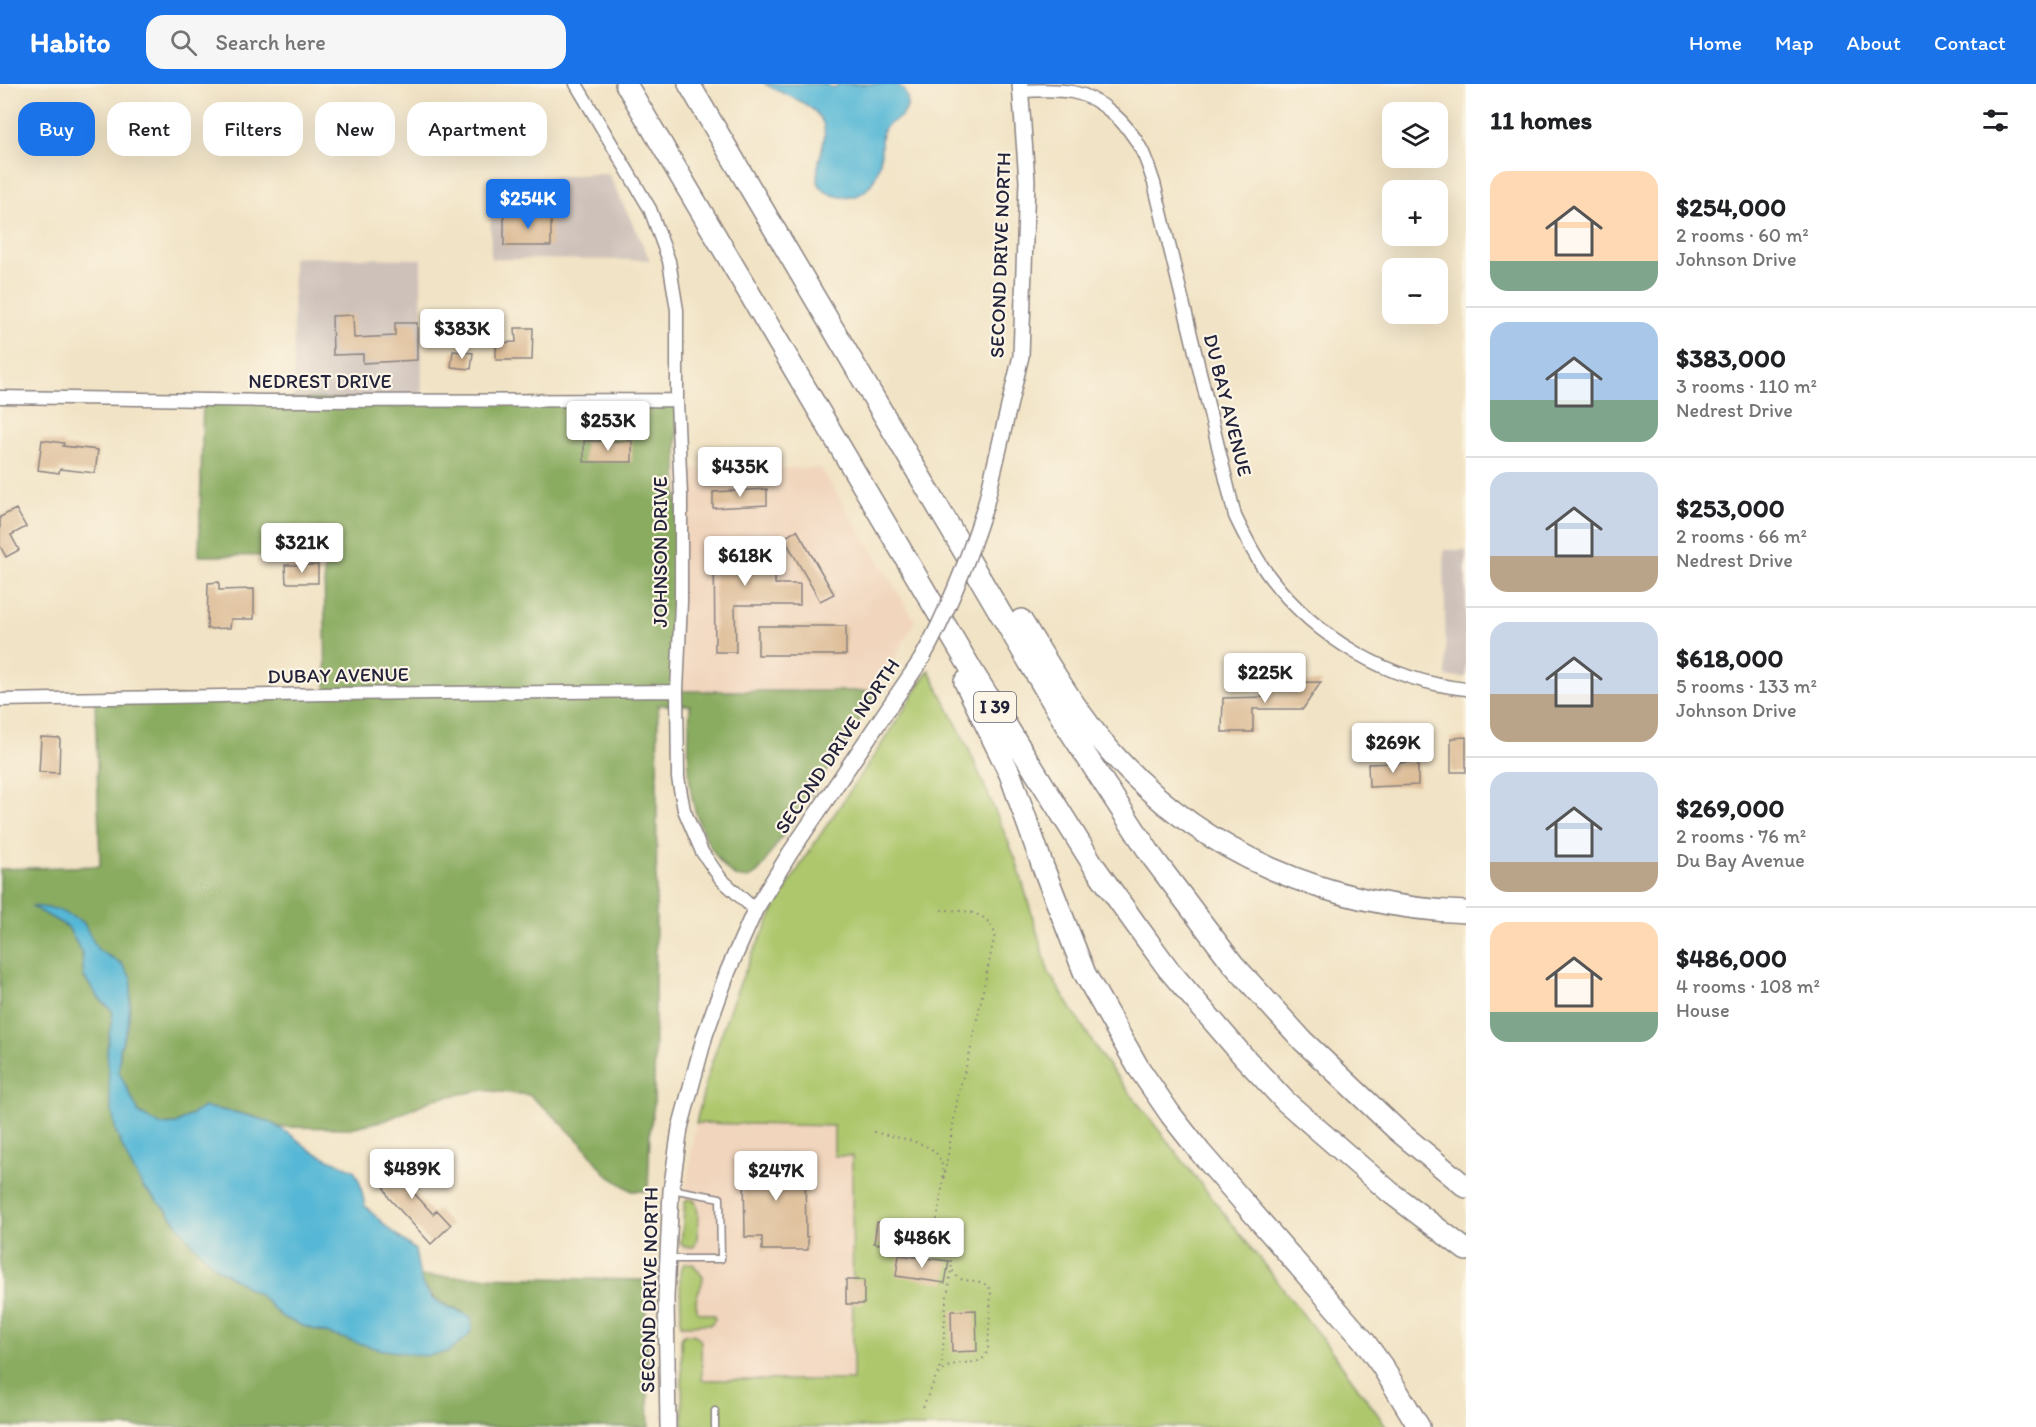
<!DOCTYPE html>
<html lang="en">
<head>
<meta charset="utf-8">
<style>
  :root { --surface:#fff; --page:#f6f6f6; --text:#202124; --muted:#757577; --line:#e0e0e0; --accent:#1a73e8 }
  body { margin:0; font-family:Itim,sans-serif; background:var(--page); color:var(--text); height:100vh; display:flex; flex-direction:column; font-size:22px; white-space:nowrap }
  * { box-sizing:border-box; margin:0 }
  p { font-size:20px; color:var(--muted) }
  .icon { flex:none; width:33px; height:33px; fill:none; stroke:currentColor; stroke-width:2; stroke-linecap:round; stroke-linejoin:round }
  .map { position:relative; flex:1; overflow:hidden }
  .drawer { display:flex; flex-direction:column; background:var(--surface); width:570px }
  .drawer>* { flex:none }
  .banner { position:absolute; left:18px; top:18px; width:570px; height:54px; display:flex; gap:12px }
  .controls { position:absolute; left:1382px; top:18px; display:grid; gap:12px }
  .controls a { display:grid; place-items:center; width:66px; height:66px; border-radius:12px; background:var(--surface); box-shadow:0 6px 24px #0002; font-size:30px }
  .price { position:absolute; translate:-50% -51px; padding:0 14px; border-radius:6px; background:#fff; color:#222; font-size:20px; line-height:39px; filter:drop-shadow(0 2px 3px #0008) }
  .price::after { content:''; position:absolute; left:50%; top:36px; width:18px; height:14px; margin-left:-9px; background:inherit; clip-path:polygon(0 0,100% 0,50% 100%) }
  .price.current { background:var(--accent); color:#fff }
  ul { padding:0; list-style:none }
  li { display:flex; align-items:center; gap:18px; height:150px; padding:0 24px }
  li+li { border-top:2px solid var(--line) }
  li span { display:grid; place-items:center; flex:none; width:168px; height:120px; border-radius:18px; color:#555 }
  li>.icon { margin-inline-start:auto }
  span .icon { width:72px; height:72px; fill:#fffc; stroke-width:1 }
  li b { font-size:26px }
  h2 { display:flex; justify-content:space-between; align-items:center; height:72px; padding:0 24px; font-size:26px }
  .chip { padding:0 21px; border-radius:18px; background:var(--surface); box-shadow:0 6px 24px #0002; font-size:21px; line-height:54px }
  .chip.current { background:var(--accent); color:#fff }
  header { display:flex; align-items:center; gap:36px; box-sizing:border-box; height:84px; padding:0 30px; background:var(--accent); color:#fff }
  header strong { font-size:28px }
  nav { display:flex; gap:33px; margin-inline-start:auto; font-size:21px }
  .search { width:420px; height:54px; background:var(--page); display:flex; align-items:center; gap:15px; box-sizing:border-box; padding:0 21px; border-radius:18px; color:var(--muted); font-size:22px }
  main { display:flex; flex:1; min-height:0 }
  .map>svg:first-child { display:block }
</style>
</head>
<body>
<header>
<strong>Habito</strong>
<div class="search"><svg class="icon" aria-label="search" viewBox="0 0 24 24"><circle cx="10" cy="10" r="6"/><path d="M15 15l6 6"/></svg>Search here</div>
<nav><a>Home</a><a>Map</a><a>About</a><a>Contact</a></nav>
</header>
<main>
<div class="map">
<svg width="1466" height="1343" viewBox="0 0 1466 1343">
  <rect width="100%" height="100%" fill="#fcf5e5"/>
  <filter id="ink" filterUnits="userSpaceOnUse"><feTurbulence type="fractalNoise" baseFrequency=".0167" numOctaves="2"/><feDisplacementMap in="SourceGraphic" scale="12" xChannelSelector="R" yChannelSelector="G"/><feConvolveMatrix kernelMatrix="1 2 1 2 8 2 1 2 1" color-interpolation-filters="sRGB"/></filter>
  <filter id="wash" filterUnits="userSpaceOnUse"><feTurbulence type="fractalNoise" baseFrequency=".008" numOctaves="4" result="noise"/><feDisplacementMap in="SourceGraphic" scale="24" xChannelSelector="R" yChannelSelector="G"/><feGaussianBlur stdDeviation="1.35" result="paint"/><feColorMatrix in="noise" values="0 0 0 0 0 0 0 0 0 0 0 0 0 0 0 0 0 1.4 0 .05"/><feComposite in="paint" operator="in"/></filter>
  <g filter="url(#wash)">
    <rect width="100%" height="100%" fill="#f1e3c5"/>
    <path fill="#f1d5bd" d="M821,384L915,536L877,607H677L680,385Z
      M696,1039L835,1042L852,1072L853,1296H682L680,1209L681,1160L687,1096Z"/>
    <path fill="#cec1ba" d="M608,89L650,176L491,175L490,97Z
      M293,173L421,175L422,316L294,317Z
      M1444,466H1466V593H1446Z"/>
    <path fill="#aec76d" stroke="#687454" stroke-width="1.5" d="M929,586L967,661L1016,776L1049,889L1104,976L1330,1265L1387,1343H683L681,1255L684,1251C691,1249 698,1250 701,1258L702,1296H853L852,1072H834V1042L696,1039L708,990L731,921L750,875L777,821L806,772L888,651Z
      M688,1115L694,1116C700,1122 699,1155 694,1163H684L681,1160L685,1117Z
      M687,1179L693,1180L703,1193C702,1208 692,1210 698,1228L714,1231L715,1235L711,1240L681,1241L680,1186L684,1180Z"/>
    <path fill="#8aac60" stroke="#56674e" stroke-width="1.5" d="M203,315L677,316V607H877L847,658L768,773C763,784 755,796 741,794C731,792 723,782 717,773C683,723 688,680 690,621H658L654,1020L650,1047L648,1107H632L607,1091L584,1062L556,1034L529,1011L483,1006L434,1015L387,1036L350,1044L278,1043C255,1030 229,1027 204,1023L176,1040L160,1041L139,1029L119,988L120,965L128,941L131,915L121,879L98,866L82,838L32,822L68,843L82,869L84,893L98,913L113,928L107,966L109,989L143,1103L166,1125L191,1158L215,1183L261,1212L282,1233L303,1242L340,1253L461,1227C440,1220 429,1212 418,1192L645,1196L649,1343H0V785L100,782L95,614L326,610L324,471L199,472Z"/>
    <path fill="#57b8d6" stroke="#3c6d88" stroke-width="1.5" d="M765,0H826C830,4 835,4 839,0H897C907,7 912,21 902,31C896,38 885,39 882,49C880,58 882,68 880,77C875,102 861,120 833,111C798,100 834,59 822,37C811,16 783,12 765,0Z
      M31,822L56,825L83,838L98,866L121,879L132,895L128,941L120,965L119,988L139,1029L160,1041L176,1040L204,1023L238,1029L268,1037L290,1050L313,1068L354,1086L360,1099L365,1122L390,1146L415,1166C420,1190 418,1209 445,1222C453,1226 462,1228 471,1233L472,1243L469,1251L448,1268L424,1272L378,1265L303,1242L282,1233L261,1212L215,1183L191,1158L166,1125L143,1103L128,1076L116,1048L110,1016L107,966L113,928L98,913L84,893L82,869L68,843Z"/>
    <g id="blocks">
      <path fill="#debe99" d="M504,129H551V162H504Z
        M353,231L354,254L395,252V239H417V276L363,279V270L333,271L332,232Z
        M515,244H533L532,276H496V259L516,258Z
        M453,267L473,269L471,285L451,283Z
        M42,356L64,359L63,362L98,366L95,389L60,385L59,389L38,386Z
        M584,357H632V378H584Z
        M767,405V421L713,424V408Z
        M16,425L26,443L11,451L19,466L6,473L0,462V433Z
        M797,446L834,510L820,517L784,454Z
        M714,461L775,462V500H800V521H735L736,568H715Z
        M285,481H318V499H286Z
        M219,498V506L254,505V535H231L230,544L207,545L208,499Z
        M758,542H846V571H758Z
        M1321,598L1303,625H1253V648H1222L1223,614L1266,613V599Z
        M41,653L60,654L59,689L39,688Z
        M1466,653V688H1451V654Z
        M1418,678V701L1369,703L1368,680Z
        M749,1070H797V1083H805L806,1153H808V1166H762V1153H745L744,1086H749Z
        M402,1075L409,1090L420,1086L426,1101L412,1107L433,1130L437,1126L451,1141L431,1160L389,1114L384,1103L387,1102L379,1084Z
        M877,1138L898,1141L895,1162L874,1159Z
        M899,1171L949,1177L945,1199L896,1192Z
        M846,1196H864V1220H846Z
        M976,1226L977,1267L952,1268L951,1227Z"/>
    </g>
  </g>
  <g filter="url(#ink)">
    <use href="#blocks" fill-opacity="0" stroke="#8a8280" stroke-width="1.5"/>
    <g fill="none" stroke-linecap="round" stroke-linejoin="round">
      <defs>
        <path id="service" d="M667,1175H721L720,1114L671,1105
          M715,1327V1343"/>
        <path id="minor" d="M576,0L650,125L669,177L677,226V316L681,412V518L677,607L678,694L684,726L702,768L721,795L755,826
          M1022,7C1038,6 1056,5 1072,8C1101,13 1128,40 1141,65C1147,76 1150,88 1154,99L1235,432C1245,453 1255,473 1269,492C1316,554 1388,597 1466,605
          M0,313L272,317L677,316
          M0,616L326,610L677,607"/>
        <path id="tertiary" d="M985,423L1021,272L1027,97L1020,0
          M668,1343L666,1214L671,1107L680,1044L705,951L728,887L755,826L790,769L921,576"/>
        <path id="motorway" d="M626,0L974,590L1094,782L1134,838L1169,886L1243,972L1285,1017L1391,1109L1466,1166
          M689,0L1068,644L1153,774L1233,880L1303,957L1397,1046L1466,1103
          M1021,536C1049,581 1076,628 1111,668C1203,771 1329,823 1466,828
          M965,598L1010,690L1043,783L1085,890L1138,983L1171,1031L1200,1068L1364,1257L1382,1282L1419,1343"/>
      </defs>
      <use href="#service" stroke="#8a8280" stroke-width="9"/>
      <use href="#minor" stroke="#8a8280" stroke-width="15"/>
      <use href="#tertiary" stroke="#8a8280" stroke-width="18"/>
      <use href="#motorway" stroke="#8a8280" stroke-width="24"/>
      <path stroke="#8a8280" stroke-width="2" stroke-dasharray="1.5 4.5" stroke-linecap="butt" d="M874,1048C892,1053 932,1057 940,1075C943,1081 943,1087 943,1094
        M939,1291C956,1268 983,1290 988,1264L991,1206C979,1189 957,1205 952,1184
        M923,1323L942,1279L946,1218L952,1180L949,1170L935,1156L936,1141L959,1006L969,973L995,850C988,826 961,826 940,826"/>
      <use href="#service" stroke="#fff" stroke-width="6"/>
      <use href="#minor" stroke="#fff" stroke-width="12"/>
      <use href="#tertiary" stroke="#fff" stroke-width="15"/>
      <use href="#motorway" stroke="#fff" stroke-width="21"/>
      <defs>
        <path id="tertiary-bridge" d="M921,576C948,528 968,476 985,423"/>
      </defs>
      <use href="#tertiary-bridge" stroke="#8a8280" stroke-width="18" stroke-linecap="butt"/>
      <use href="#tertiary-bridge" stroke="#fff" stroke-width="15"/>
    </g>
  </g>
  <g text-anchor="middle" stroke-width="4.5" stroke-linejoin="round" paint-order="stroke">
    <rect fill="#fcf5e5" stroke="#63616e" stroke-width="1.5" x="974" y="608" width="42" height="30" rx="4.5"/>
    <g font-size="18" font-weight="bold" fill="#22223b">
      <text x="995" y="629">I 39</text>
    </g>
    <g font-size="20" fill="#22223b" stroke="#fcf5e5">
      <text transform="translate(1000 171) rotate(-88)" y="7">SECOND DRIVE NORTH</text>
      <text x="320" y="304">NEDREST DRIVE</text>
      <text transform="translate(1228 321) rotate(76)" y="7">DU BAY AVENUE</text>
      <text transform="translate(660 468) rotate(-90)" y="7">JOHNSON DRIVE</text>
      <text transform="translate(338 591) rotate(-1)" y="7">DUBAY AVENUE</text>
      <text transform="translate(837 662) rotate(-56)" y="7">SECOND DRIVE NORTH</text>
      <text transform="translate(649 1206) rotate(-89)" y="7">SECOND DRIVE NORTH</text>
    </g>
  </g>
</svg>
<div class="controls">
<a><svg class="icon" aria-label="layers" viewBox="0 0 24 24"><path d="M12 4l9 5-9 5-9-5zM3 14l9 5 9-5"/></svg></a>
<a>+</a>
<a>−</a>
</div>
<b class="price current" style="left:528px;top:146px">$254K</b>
<b class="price" style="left:462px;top:276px">$383K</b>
<b class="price" style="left:608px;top:368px">$253K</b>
<b class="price" style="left:740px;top:414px">$435K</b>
<b class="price" style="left:302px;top:490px">$321K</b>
<b class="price" style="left:745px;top:503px">$618K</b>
<b class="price" style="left:1265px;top:620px">$225K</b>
<b class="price" style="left:1393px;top:690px">$269K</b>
<b class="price" style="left:412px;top:1116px">$489K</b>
<b class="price" style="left:776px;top:1118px">$247K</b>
<b class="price" style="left:922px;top:1185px">$486K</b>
<div class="banner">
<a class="chip current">Buy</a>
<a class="chip">Rent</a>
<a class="chip">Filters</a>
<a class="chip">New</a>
<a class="chip">Apartment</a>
</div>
</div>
<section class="drawer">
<h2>11 homes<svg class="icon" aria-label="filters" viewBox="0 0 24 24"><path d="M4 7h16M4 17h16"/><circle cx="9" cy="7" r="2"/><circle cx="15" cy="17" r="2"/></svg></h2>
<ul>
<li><span style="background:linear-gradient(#ffd9b3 75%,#7fa58c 0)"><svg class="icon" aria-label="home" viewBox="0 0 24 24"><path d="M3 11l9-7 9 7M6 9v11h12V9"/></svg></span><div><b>$254,000</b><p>2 rooms · 60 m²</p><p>Johnson Drive</p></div></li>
<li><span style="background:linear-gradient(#a9c7e8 65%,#7fa58c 0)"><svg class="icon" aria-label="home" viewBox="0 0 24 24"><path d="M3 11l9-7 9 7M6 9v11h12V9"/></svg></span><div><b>$383,000</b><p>3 rooms · 110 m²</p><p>Nedrest Drive</p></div></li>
<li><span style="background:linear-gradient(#c9d6e8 70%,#b9a48a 0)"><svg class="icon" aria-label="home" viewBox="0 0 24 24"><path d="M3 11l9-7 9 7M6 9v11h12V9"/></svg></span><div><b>$253,000</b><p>2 rooms · 66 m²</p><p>Nedrest Drive</p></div></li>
<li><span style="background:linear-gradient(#c9d6e8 60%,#b9a48a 0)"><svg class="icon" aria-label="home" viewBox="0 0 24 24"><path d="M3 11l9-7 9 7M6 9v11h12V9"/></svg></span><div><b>$618,000</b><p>5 rooms · 133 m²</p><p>Johnson Drive</p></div></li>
<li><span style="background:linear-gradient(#c9d6e8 75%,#b9a48a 0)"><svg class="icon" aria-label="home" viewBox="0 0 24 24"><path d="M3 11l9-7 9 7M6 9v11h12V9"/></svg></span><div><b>$269,000</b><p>2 rooms · 76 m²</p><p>Du Bay Avenue</p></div></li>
<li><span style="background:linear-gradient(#ffd9b3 75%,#7fa58c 0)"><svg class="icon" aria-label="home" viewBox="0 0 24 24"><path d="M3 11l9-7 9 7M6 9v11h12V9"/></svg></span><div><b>$486,000</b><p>4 rooms · 108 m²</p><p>House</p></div></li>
</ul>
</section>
</main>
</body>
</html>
